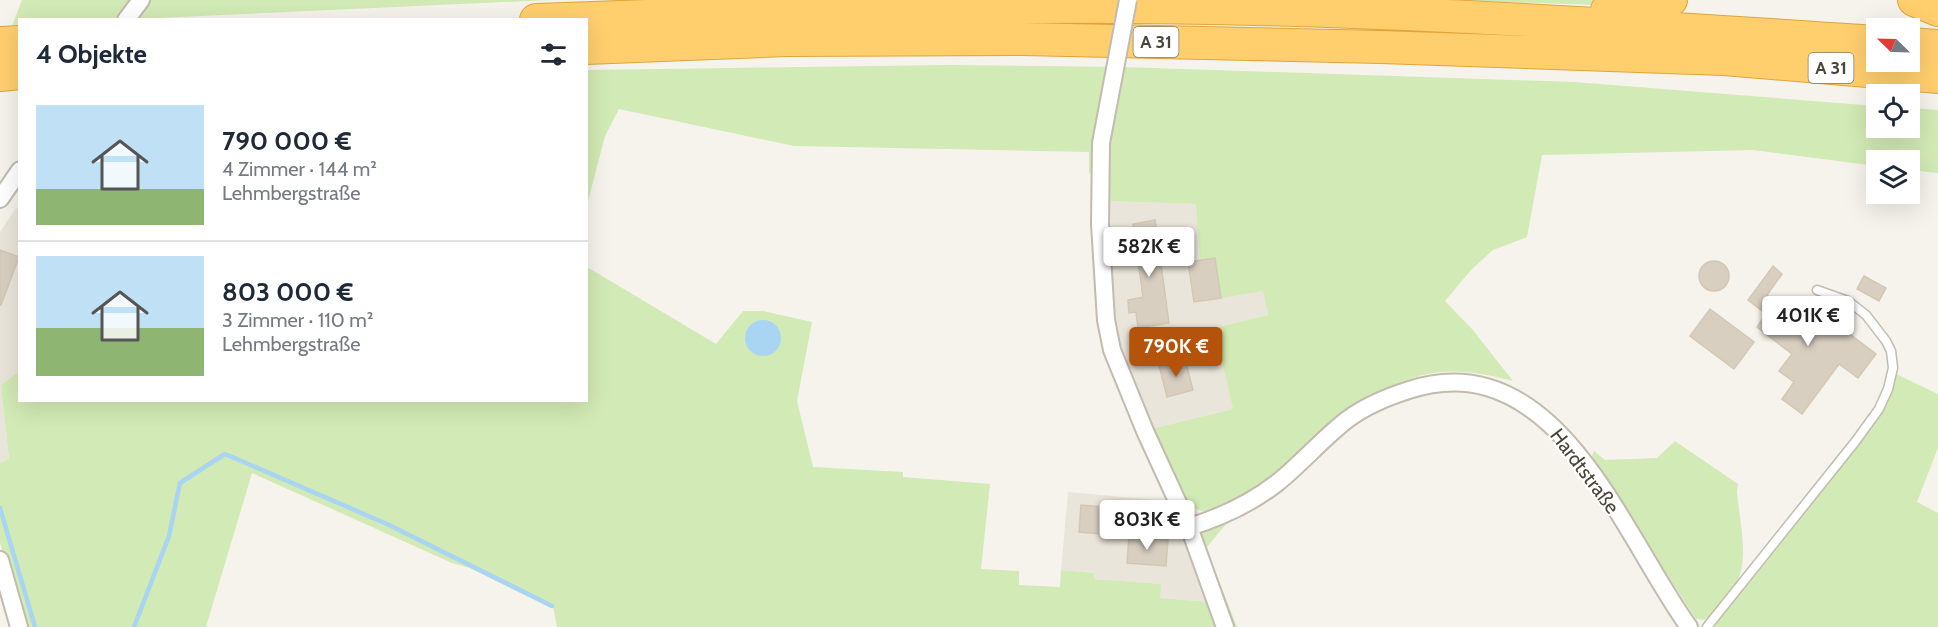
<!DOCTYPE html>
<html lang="de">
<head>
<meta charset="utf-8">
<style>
  :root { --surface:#fff; --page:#f2f2f3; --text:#1f2937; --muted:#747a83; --line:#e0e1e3; --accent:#b45309 }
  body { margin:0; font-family:Cabin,sans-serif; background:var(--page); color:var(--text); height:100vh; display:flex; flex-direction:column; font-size:22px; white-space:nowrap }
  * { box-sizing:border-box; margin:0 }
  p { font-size:20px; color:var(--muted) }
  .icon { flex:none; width:33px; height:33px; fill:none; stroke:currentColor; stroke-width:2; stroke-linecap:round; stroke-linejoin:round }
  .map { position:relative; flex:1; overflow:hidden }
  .panel { position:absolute; left:18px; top:18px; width:570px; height:384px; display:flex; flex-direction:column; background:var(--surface); border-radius:0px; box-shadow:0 6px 24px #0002 }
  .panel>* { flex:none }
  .needle { width:39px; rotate:293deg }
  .buttons { position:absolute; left:1866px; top:18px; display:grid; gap:12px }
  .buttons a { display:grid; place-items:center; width:54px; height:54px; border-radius:0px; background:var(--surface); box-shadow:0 6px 24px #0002; font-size:30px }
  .price { position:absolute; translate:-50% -51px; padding:0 14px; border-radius:6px; background:#fff; color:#222; font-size:20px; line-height:39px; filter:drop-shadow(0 2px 3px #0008) }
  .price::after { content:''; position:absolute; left:50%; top:36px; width:18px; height:14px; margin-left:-9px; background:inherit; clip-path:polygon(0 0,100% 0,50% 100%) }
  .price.current { background:var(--accent); color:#fff }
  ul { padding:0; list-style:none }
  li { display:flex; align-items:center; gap:18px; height:150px; padding:0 18px }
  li+li { border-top:2px solid var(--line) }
  li span { display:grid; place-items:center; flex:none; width:168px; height:120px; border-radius:0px; color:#555 }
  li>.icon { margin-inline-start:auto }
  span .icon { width:72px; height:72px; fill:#fffc; stroke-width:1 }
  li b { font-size:26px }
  h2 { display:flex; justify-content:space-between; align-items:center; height:72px; padding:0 18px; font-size:26px }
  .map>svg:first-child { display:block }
</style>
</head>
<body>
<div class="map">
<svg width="1938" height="627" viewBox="0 0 1938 627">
  <rect width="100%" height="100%" fill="#f6f3ec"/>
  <path fill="#eae5da" d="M1105,201L1197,204L1200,259L1215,258L1264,291L1268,315L1214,328L1233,409L1151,429L1117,346Z
    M16,208L20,210L19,371L1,385L9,459L0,463V232Z
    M1068,492L1168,501L1209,602L1159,598L1160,584L1094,579V573L1061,570Z"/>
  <path fill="#d2eab5" d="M22,0H131L115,19L20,20L19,25L12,26Z
    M150,0H549L135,19Z
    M1449,0H1649L1595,5Z
    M948,65L1124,67L1574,82L1876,106V128H1910V108L1938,110V173L1910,170V160H1876V166L1753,150L1542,155L1527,237L1493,250L1471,270L1445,301L1472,329L1513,381C1472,371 1439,365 1398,384C1381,391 1363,404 1347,414C1317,436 1235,532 1195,508C1175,496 1161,451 1151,429L1233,409L1214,328L1268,315L1263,291L1221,298L1215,258L1200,260L1196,204L1105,201L1094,169L1089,174V152L794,146L619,109L605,136L587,205V70Z
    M587,267L716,344L743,311H763L812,322L797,401L813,467L903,472V477L990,484L981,569L1019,571V585L1060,587L1061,570L1094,573V579L1161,584L1160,598L1209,602L1219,627H557L553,606L551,608L470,568L452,563L252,473L206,627H24L0,543V463L9,459L1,385L19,371L20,400H586Z
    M1896,374L1938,394V448L1917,502L1938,513V627H1715L1718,620L1876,421L1888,403Z
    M1675,441L1738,484L1737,493C1743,547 1756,582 1705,620L1696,619L1591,458L1594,451L1605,460L1657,458Z
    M1233,516L1206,548L1237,627H1231L1197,529Z"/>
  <path fill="#a9d4f2" d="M745 338a18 18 0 1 1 36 0a18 18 0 1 1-36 0Z"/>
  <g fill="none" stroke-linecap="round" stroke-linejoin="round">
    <path stroke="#a9d4f2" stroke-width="4.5" d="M0,508L35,627
      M134,627L169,536L180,483L225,454L387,524L552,606"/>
  </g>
  <path fill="#d8cfc1" stroke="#d3c7b4" stroke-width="1.5" d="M1155,220L1169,323L1138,328L1136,312L1129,313L1128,300L1143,297L1133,224Z
    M0,250L19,257L1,305H0Z
    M1215,258L1221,298L1194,302L1188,262Z
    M1699 276a15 15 0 1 1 30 0a15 15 0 1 1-30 0Z
    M1773,266L1782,274L1767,295L1811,329L1823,314L1876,354L1858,378L1839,364L1802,414L1782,399L1794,382L1779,371L1792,354L1757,327L1766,314L1748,300Z
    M1864,276L1886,288L1879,301L1857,289Z
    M1710,309L1754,342L1734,369L1690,336Z
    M1185,359L1193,390L1167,397L1159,365Z
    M1081,505L1114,508L1111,535L1079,532Z
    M1129,536L1168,540L1166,566L1127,563Z"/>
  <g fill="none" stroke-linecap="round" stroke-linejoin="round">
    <defs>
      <path id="service" d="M1707,627L1855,442L1879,409L1888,389L1893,368L1891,351L1886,341L1866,315L1848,301L1817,290"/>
      <path id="minor" d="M126,20L141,0
        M1101,143L1100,224L1106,320L1112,350L1145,431L1189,527L1225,627
        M0,199L20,170
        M1189,527C1222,517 1250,504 1277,483C1302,463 1323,438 1348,419C1367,405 1387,397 1409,390C1556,342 1622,535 1689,627
        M0,560L19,627"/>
      <path id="motorway" d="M1914,0L1938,10
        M1607,10L1642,7L1671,0
        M536,20C700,14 864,8 1028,7C1311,4 1595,23 1876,42
        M0,43L20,42
        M1910,44L1938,46
        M586,48L787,40L1022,39L1381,47L1724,59L1938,77
        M0,75L20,73"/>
    </defs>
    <use href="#service" stroke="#c2bbae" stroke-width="11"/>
    <use href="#minor" stroke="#c2bbae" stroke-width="20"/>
    <use href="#motorway" stroke="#e0a43c" stroke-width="34"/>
    <use href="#service" stroke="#fff" stroke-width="8"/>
    <use href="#minor" stroke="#fff" stroke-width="16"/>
    <use href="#motorway" stroke="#ffcf6e" stroke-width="32"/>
    <defs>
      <path id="minor-bridge" d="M1101,143L1128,0"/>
    </defs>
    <use href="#minor-bridge" stroke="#c2bbae" stroke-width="20" stroke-linecap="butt"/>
    <use href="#minor-bridge" stroke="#fff" stroke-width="16"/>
  </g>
  <g text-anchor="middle" stroke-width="4.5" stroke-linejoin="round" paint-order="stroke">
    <g fill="#fff" stroke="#817c74" stroke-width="1.5">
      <rect x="1133.5" y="27" width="45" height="30" rx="4.5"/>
      <rect x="1808.5" y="53" width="45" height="30" rx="4.5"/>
    </g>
    <g font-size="18" font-weight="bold" fill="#4b4439">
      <text x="1156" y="48">A 31</text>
      <text x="1831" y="74">A 31</text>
    </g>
    <g font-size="20" fill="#4b4439" stroke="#fff">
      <text transform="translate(1585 471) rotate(53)" y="7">Hardtstraße</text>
    </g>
  </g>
</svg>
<div class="buttons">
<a><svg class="needle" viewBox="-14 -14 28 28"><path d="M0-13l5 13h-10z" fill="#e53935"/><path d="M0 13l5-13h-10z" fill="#747a83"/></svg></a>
<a><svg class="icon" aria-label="locate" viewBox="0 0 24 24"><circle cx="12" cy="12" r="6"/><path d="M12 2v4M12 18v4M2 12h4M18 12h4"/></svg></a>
<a><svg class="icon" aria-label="layers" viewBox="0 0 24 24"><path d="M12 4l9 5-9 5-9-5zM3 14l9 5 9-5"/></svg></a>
</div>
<b class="price" style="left:1149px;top:278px">582K €</b>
<b class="price" style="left:1808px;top:347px">401K €</b>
<b class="price current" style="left:1176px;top:378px">790K €</b>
<b class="price" style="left:1147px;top:551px">803K €</b>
<section class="panel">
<h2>4 Objekte<svg class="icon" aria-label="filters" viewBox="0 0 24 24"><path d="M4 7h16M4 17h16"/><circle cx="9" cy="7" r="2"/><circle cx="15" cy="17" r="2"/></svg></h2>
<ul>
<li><span style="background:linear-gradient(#bfe0f5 70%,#8fb573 0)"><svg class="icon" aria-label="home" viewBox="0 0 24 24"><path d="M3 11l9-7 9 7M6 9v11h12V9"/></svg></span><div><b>790 000 €</b><p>4 Zimmer · 144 m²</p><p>Lehmbergstraße</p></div></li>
<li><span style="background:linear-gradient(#bfe0f5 60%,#8fb573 0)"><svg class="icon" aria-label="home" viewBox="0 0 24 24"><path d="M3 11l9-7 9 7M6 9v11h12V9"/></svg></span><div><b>803 000 €</b><p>3 Zimmer · 110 m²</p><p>Lehmbergstraße</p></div></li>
</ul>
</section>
</div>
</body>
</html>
